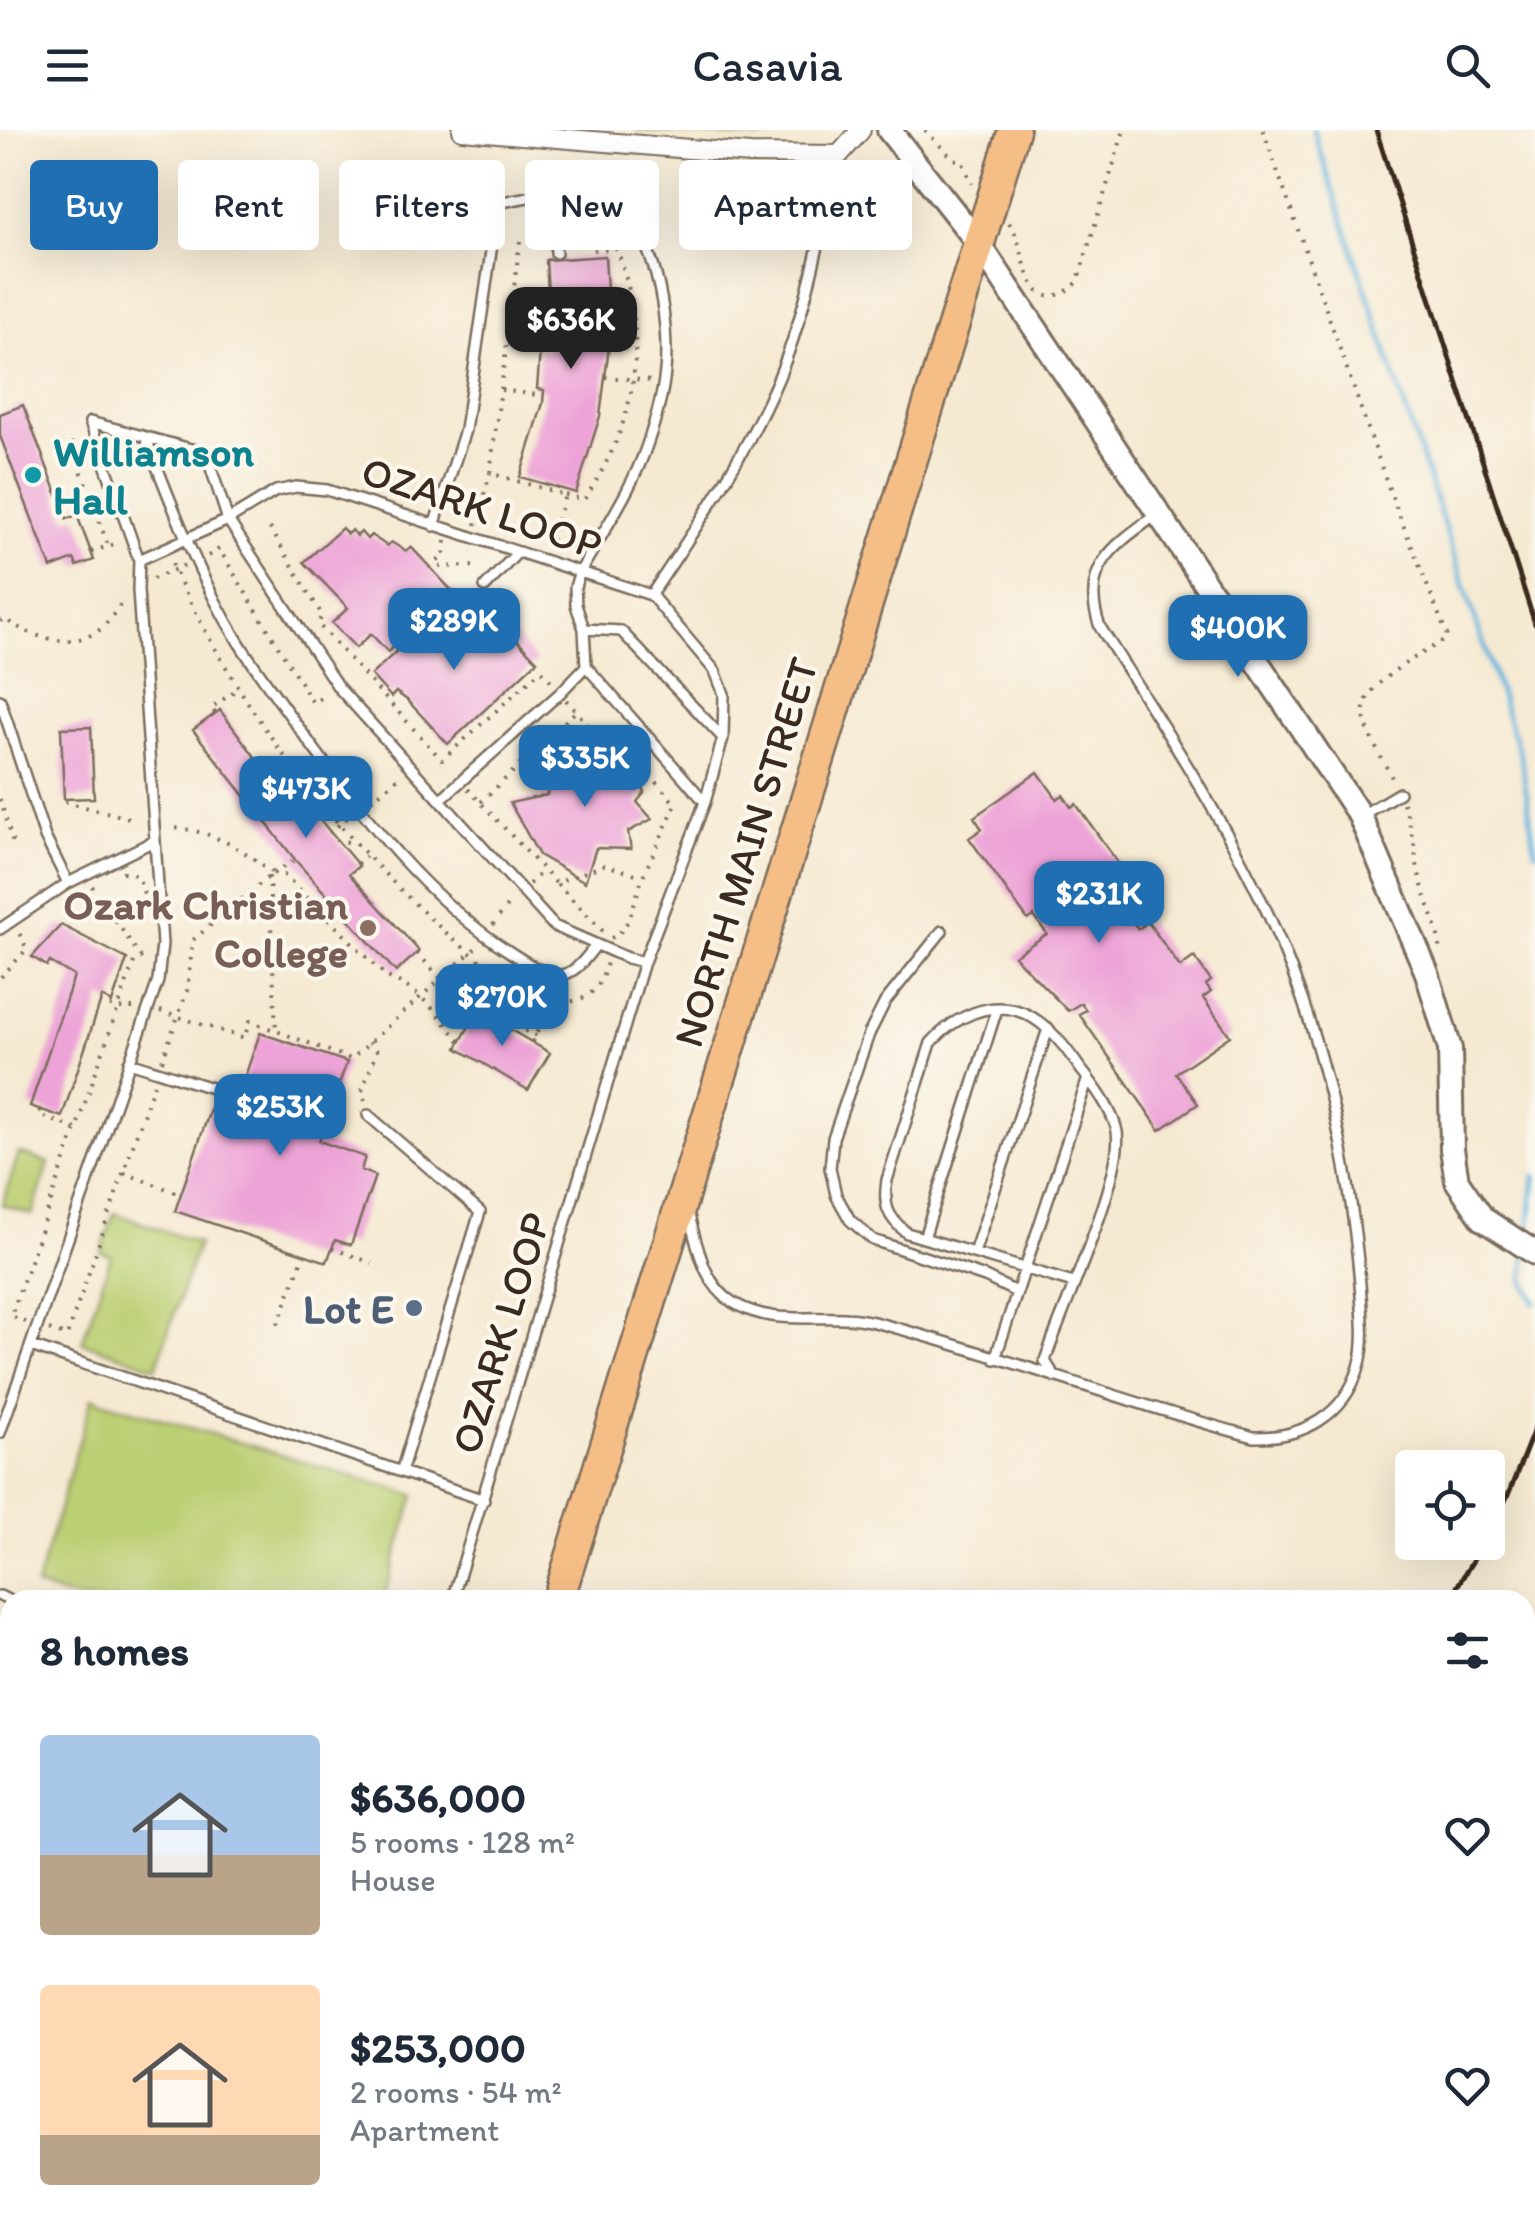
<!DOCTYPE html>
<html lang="en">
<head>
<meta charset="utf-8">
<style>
  :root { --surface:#fff; --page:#f2f2f3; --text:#1f2937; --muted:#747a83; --accent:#1f6fb2 }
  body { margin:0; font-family:Itim,sans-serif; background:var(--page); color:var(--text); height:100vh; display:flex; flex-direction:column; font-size:38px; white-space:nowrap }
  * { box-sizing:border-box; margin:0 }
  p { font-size:32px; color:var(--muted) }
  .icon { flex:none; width:55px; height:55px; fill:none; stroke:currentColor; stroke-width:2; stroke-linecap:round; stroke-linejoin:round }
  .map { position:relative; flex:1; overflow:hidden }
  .panel { position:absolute; left:0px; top:1460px; width:1535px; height:642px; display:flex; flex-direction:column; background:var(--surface); border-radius:30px 30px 0 0; box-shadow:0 10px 40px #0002 }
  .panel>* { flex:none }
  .top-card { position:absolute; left:30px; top:30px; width:1000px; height:90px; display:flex; gap:20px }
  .controls { position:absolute; left:1395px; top:1320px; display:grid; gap:20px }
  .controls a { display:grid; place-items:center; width:110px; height:110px; border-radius:10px; background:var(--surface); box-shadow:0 10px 40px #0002; font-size:50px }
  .price { position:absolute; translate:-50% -85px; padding:0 22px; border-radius:20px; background:var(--accent); color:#fff; font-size:32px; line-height:65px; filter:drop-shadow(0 2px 5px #0008) }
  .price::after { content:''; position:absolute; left:50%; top:60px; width:30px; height:22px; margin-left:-15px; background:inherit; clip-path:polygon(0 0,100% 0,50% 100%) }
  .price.current { background:#222; color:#fff }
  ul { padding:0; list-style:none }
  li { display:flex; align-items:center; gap:30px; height:250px; padding:0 40px }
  li span { display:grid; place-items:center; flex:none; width:280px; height:200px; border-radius:10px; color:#555 }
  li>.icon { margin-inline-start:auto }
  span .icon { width:120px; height:120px; fill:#fffc; stroke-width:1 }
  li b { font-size:42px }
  h2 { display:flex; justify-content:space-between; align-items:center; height:120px; padding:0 40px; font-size:42px }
  .tag { padding:0 35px; border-radius:10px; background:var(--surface); box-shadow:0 10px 40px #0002; font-size:35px; line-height:90px }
  .tag.current { background:var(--accent); color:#fff }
  header { display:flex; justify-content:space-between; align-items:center; height:130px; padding:0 40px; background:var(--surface); font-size:45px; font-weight:600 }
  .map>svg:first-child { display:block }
</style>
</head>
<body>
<header><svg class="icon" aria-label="menu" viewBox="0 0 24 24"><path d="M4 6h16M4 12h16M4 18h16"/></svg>Casavia<svg class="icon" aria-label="search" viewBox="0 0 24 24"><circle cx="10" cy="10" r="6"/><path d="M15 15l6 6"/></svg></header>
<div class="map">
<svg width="1535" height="2102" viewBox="0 0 1535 2102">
  <rect width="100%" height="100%" fill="#fbf7ec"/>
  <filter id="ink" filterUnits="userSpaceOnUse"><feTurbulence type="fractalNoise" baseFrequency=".01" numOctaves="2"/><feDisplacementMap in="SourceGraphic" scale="20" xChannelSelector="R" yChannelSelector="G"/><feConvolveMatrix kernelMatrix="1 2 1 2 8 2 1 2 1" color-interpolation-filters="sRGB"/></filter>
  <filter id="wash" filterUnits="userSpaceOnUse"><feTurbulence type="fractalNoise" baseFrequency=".0048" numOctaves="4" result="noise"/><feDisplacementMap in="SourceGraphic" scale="40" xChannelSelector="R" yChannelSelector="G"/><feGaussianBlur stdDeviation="2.25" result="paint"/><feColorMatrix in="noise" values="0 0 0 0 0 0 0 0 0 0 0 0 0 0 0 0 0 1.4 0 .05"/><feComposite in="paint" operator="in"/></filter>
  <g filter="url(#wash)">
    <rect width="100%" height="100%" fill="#f5e9d1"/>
    <path fill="#bbcf73" stroke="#7b7c48" stroke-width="2.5" d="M635,0H798L759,8Z
      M19,1023L49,1033L32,1085L2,1075Z
      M114,1083L198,1113L156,1238L82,1212L111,1126L101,1122Z
      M92,1268L415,1365L383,1470H80L36,1457Z"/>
    <path fill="#94b265" stroke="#686e42" stroke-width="2.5" d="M0,1895L10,1900V2092L165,2093L170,2102H0Z"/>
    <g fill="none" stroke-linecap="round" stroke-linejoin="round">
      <path stroke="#60b2dc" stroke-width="5" d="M1313,0L1521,627L1535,722
        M1528,1108L1535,1047
        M1526,1124L1524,1151L1535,1172
        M0,1929L10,1935
        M137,2092L142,2102"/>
    </g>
    <g id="blocks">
      <path fill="#eda3d7" d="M605,126L610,209L600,286L576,363L520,347L543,273L544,260L537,259L540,220L548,219L550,196L546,130Z
        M23,275L67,389L77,385L94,430L77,436L74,429L51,438L0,306V284Z
        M342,398L347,404L352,400L357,406L361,402L367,409L371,405L387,416L391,412L406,421L411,417L453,462L388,522L371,504L356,518L332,493L348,478L304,432Z
        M437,483L467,514L495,487L537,531L448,614L407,570L396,562L391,567L371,545Z
        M220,580L294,679L304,671L359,736L349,744L419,821L396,842L297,732L193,600Z
        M91,597L94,668L64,669L61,598Z
        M581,616L599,632L609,626L643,632L644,663L637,672L652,689L628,702L631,719L596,718L585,752L539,725L510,673L547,665L549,631L566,637Z
        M1038,642L1057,669L1063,665L1071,677L1076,674L1123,740L1115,746L1123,758L1113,765L1138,799L1148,792L1180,837L1194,827L1211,851L1206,855L1211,862L1203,868L1230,906L1176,943L1198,974L1160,1000L1079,884L1086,880L1081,873L1068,881L1014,826L1047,804L1034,786L1028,790L969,708L982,699L974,687Z
        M61,795L127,829L112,873L102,867L62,987L30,976L74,846L50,832L47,836L32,827Z
        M470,876L550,923L528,960L457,918L468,898L460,893Z
        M260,903L347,932L319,1011L365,1027L361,1040L375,1046L351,1115L335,1110L327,1132L175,1081L212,974L253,988L264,959L243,952Z"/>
    </g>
  </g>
  <g filter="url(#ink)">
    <use href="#blocks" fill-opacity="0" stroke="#7c6d5d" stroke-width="2.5"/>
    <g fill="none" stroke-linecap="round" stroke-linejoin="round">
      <defs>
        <path id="service" d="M551,62L556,123
          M146,309C173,377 199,448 238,511C258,543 282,574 304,605C363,686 427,770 513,824C524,831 541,843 554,845C573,848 586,828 596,815
          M434,396L465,300L498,73C532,66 570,56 604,70C656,90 670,192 665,241C663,265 655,292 647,315C632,360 602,403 579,444L575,457L576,475L584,499L586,536L705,672
          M139,430L90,292L206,323L228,390L338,557L554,796L627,828L644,832
          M485,457L517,423
          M651,465C698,395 746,325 779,247C808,177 821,98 839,25
          M584,499L621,501L723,608
          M0,570L45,707L68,753
          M441,669L560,563L586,536
          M1362,685L1399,663
          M0,799L68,753L154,711
          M942,801L885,872L869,904L833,1008L830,1038L836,1065L850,1090L873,1110L985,1147L1016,1162
          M129,932L259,973
          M368,985L480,1082L401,1342
          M689,1086C698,1117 703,1153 732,1172C778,1200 825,1180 874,1192C1002,1225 1126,1273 1254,1307C1303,1308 1344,1286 1359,1237C1367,1211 1362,1181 1360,1154C1350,1029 1321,900 1269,786C1221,684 1160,591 1100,497C1079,438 1113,416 1156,385
          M924,1108L997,879
          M974,1123L1048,899
          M31,1216L484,1370
          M995,1229L1088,948
          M1055,1247L1045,1231C1060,1182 1129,1038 1116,997C1109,975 1094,956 1080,938C1066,918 1049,895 1026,884C991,868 954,887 931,913L887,1050C883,1075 887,1087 907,1103L1073,1153
          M0,1303L158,851L162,814L138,460L139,430L228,390L276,361L296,357L327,360L651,465L715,541L724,564L723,608L705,672L644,832L452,1470
          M0,1466L10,1471
          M1525,1636L1535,1565
          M1018,2102L1022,2092"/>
        <path id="minor" d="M462,0L750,24L839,25L861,0"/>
        <path id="tertiary" d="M889,0L979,114L1360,686L1427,843L1450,919L1452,1019L1457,1051L1483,1089L1535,1123"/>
        <path id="primary" d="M558,1470L1014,0
          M335,2102L341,2092"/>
      </defs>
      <use href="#service" stroke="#7c6d5d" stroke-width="14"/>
      <use href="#minor" stroke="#7c6d5d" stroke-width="22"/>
      <use href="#tertiary" stroke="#7c6d5d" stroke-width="28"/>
      <use href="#primary" stroke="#7c6d5d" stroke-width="35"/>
      <path stroke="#7c6d5d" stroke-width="4" stroke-dasharray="2.5 8" stroke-linecap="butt" d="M925,0L953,29L962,31L972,54
        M1263,0L1392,367L1447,505L1446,509C1423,524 1358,554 1364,586C1368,607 1384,631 1393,650
        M1009,93C1028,115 1023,198 1077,153L1124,0
        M520,111L490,343L565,365L549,418
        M508,210L549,211
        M605,247L653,251
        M501,260L544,266
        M71,312L108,416
        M565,365L584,370C638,290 650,211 617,119L591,120
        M77,385L96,380
        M476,395L490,343
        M270,398L322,485L318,494L442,630L541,540L551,551
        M446,411L444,426L430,437L481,436
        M91,422L120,412
        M208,426L219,419L313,573L327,564
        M172,434C207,511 251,582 302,650C334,691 574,974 607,832
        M153,449L185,435
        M0,491L5,489C29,507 70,520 98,501C109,493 116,479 125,469
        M566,570L608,617L614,612
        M215,583L211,578L239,558
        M468,659L556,753L604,735L643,746
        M0,669L14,717
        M371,670L402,645
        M65,672L129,688
        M481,672L575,582
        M1403,673C1414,699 1414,726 1421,752C1428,777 1439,796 1440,823
        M292,676L311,661
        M329,703L351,685
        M335,710L355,713
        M357,734L366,726
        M122,742C137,742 141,751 144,764
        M273,743L284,745L387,847C420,859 438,885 460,911
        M273,743L295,730
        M269,746L276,901
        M529,754L544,740
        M557,754L603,801
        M92,756L140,826
        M493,795L511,770
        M611,808L618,805L629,790L643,746L676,674C654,653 642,625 614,612L628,599
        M417,823L469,878
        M1,847L27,819L18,801
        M510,851L523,900L536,906
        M100,872L117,878H136
        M470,876L492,838
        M160,881L244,908L250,891L351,929L479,815
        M532,912L552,872
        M162,931L187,861L193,810L273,743C243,719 208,698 169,698
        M365,971L362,961L377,921L369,912
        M40,980L39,985L76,999
        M124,1043L181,1064
        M332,1118L372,1133
        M26,1192L11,1186L135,829L146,826
        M278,1194L304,1125
        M49,1200L67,1206L154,954"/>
      <use href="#service" stroke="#fff" stroke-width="9"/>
      <use href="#minor" stroke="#fff" stroke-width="18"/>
      <use href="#tertiary" stroke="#fff" stroke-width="22"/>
      <use href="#primary" stroke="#f6be87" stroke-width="30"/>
      <path stroke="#3b2a1e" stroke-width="5" d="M1376,0L1535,494
        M1488,1405L1508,1365L1535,1297
        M1449,1470L1484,1412
        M840,2102L850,2092"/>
    </g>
  </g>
  <circle fill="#0f9aa8" stroke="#fbf7ec" stroke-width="4" cx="33" cy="345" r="10"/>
  <circle fill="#8d6e63" stroke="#fbf7ec" stroke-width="4" cx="368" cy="798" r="10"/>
  <circle fill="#5c6f8a" stroke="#fbf7ec" stroke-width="4" cx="414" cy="1178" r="10"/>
  <g text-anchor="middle" stroke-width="8" stroke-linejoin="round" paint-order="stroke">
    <g font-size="42" font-weight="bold" fill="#0d838f" stroke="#fbf7ec" text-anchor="start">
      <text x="53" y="336">Williamson<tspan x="53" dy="48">Hall</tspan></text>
    </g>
    <g font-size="42" fill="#3b2a1e" stroke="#fbf7ec">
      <text transform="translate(482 377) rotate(18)" y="15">OZARK LOOP</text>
      <text transform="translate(745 722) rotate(-73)" y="15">NORTH MAIN STREET</text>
      <text transform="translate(500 1203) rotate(-73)" y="15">OZARK LOOP</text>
    </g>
    <g font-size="42" font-weight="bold" fill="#785e54" stroke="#fbf7ec" text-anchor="end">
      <text x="348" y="789">Ozark Christian<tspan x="348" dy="48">College</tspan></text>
    </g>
    <g font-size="42" font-weight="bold" fill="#4e5e75" stroke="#fbf7ec" text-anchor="end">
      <text x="394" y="1193">Lot E</text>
    </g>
  </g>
</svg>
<div class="controls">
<a><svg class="icon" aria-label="locate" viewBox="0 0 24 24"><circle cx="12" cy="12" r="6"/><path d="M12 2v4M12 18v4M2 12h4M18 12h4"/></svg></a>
</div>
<b class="price current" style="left:571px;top:242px">$636K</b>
<b class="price" style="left:454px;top:543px">$289K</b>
<b class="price" style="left:1238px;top:550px">$400K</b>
<b class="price" style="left:585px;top:680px">$335K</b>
<b class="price" style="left:306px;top:711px">$473K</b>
<b class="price" style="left:1099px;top:816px">$231K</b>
<b class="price" style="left:502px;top:919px">$270K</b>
<b class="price" style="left:280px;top:1029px">$253K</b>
<div class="top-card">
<a class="tag current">Buy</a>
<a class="tag">Rent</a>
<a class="tag">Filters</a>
<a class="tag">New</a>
<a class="tag">Apartment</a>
</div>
<section class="panel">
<h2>8 homes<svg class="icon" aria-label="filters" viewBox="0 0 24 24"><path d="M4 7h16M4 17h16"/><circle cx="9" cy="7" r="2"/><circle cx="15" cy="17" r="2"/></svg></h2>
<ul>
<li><span style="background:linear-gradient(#a9c7e8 60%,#b9a48a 0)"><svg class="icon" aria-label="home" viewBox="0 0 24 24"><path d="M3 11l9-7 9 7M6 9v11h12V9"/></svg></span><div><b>$636,000</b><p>5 rooms · 128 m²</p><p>House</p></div><svg class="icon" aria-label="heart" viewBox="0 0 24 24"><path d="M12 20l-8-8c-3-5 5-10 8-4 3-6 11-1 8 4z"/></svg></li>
<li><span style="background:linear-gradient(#ffd9b3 75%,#b9a48a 0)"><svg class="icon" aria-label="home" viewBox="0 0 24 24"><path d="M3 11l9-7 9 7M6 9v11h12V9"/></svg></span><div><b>$253,000</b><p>2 rooms · 54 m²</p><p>Apartment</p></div><svg class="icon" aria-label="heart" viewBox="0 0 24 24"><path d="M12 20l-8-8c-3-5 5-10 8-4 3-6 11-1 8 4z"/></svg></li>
</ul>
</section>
</div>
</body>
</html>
